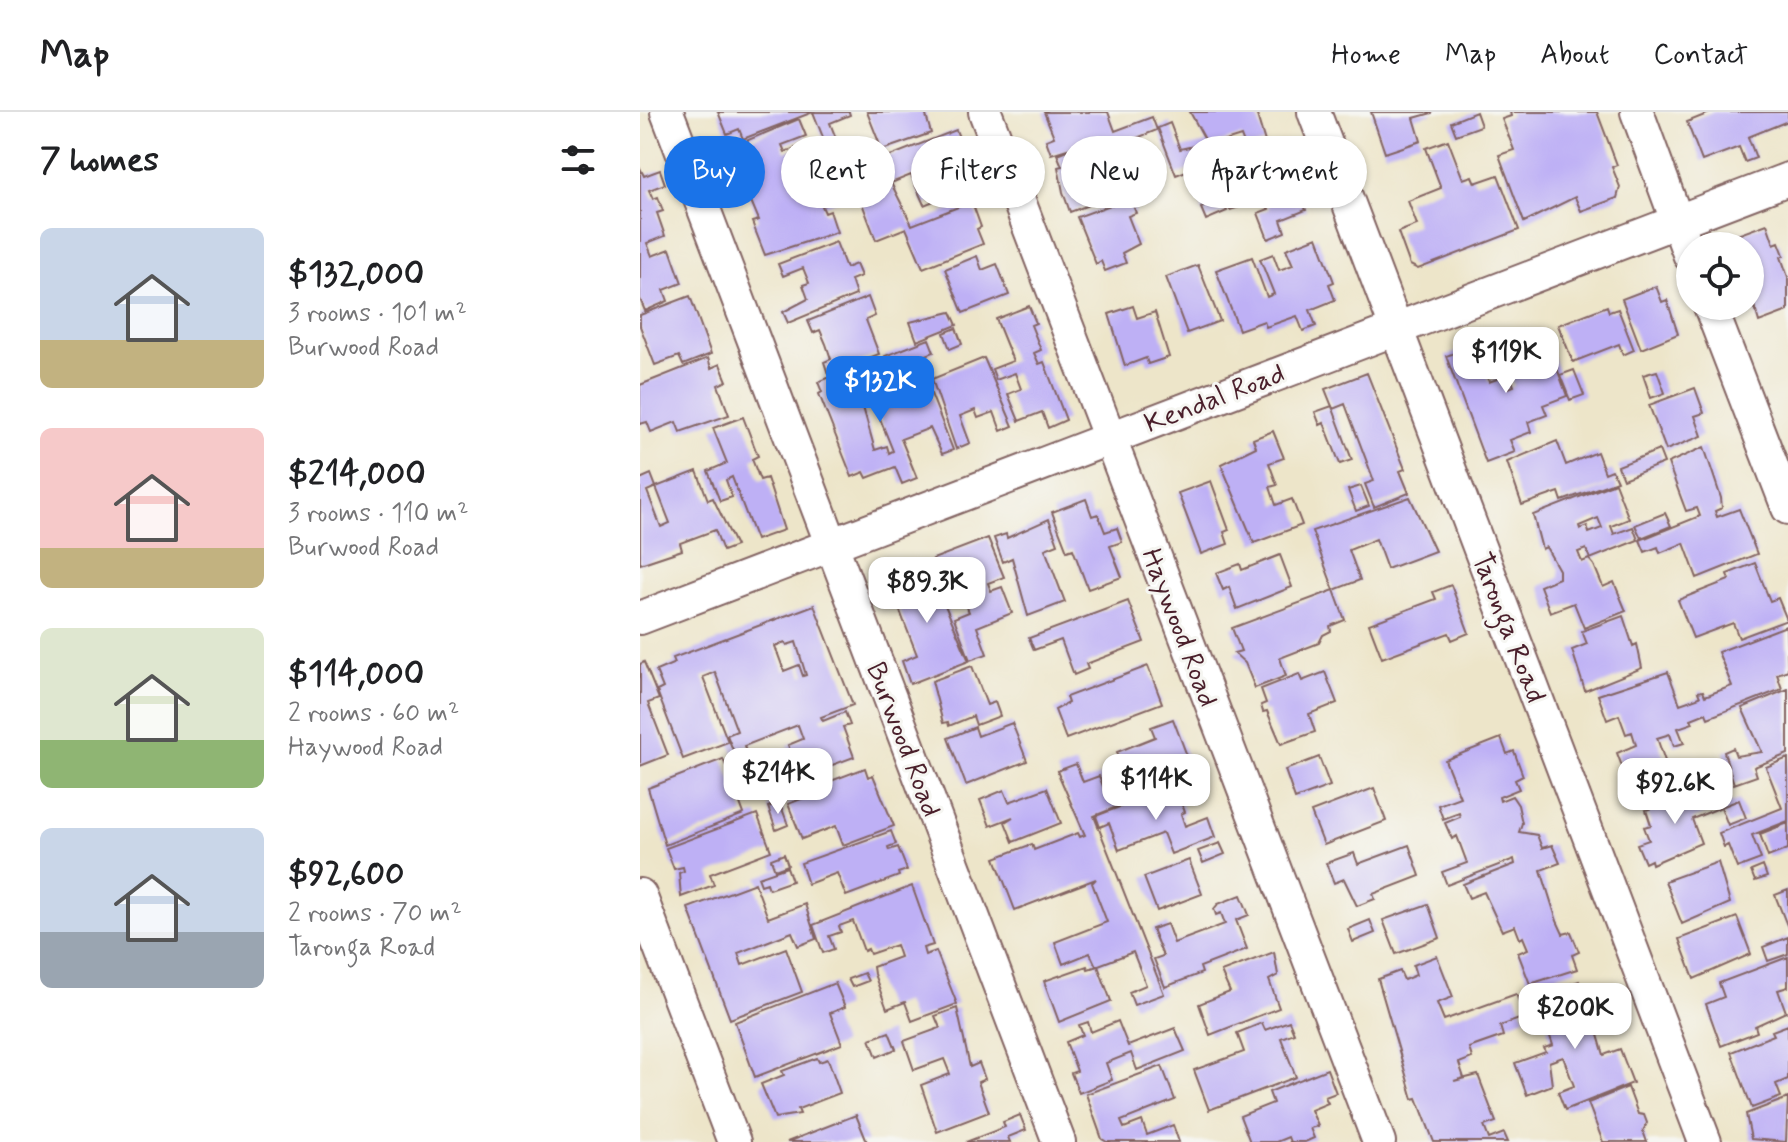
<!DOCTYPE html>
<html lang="en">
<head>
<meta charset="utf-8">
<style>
  :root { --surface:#fff; --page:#f6f6f6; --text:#202124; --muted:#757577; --line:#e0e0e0; --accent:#1a73e8 }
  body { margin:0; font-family:Mynerve,sans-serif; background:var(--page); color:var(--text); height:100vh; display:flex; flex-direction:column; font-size:30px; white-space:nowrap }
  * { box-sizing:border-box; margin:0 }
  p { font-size:26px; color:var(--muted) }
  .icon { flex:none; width:44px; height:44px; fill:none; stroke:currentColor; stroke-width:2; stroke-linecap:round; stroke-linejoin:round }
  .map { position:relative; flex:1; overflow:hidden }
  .sheet { display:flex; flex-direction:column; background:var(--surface); width:640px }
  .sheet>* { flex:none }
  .top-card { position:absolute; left:24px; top:24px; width:760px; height:72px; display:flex; gap:16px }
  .buttons { position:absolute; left:1036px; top:120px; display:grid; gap:16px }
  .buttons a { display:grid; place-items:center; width:88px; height:88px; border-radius:50%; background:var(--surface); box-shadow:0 2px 6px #0004; font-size:40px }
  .price { position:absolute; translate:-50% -68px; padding:0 18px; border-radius:16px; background:#fff; color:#222; font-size:26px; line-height:52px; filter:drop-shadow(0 2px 4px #0008) }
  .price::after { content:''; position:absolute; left:50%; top:48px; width:24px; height:18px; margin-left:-12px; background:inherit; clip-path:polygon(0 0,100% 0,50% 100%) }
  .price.current { background:var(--accent); color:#fff }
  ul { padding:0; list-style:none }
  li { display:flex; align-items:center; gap:24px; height:200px; padding:0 40px }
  li span { display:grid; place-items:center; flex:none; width:224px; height:160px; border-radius:12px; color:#555 }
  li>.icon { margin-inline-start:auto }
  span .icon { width:96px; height:96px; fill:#fffc; stroke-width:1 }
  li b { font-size:34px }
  h2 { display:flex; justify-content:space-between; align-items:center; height:96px; padding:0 40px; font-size:34px }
  .tag { padding:0 28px; border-radius:36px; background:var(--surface); box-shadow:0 2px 6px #0004; font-size:28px; line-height:72px }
  .tag.current { background:var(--accent); color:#fff }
  header { display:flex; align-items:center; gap:48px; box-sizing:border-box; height:112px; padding:0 40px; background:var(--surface); border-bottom:2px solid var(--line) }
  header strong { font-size:38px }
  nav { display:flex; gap:44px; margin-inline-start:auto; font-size:28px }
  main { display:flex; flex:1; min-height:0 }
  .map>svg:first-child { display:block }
</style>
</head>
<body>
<header>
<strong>Map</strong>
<nav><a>Home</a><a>Map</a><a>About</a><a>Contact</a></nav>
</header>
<main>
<section class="sheet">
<h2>7 homes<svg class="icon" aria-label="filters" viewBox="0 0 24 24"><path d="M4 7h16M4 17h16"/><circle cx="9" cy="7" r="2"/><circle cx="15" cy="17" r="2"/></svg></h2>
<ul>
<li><span style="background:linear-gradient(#c9d6e8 70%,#c2b280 0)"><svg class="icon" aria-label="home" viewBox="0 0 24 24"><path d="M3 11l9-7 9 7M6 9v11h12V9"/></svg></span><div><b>$132,000</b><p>3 rooms · 101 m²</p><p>Burwood Road</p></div></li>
<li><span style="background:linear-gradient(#f6c9c9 75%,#c2b280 0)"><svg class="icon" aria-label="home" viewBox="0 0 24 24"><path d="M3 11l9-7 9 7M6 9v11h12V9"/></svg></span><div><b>$214,000</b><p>3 rooms · 110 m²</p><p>Burwood Road</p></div></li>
<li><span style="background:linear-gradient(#dfe7d0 70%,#8fb573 0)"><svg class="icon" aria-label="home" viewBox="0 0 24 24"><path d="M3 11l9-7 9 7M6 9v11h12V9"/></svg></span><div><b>$114,000</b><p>2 rooms · 60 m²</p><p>Haywood Road</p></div></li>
<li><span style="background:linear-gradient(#c9d6e8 65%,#9aa5b1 0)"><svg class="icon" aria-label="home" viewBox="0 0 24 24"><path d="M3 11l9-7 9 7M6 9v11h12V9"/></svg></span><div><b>$92,600</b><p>2 rooms · 70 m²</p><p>Taronga Road</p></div></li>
</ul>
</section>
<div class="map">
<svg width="1148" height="1030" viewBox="0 0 1148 1030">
  <rect width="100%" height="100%" fill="#f6f6f2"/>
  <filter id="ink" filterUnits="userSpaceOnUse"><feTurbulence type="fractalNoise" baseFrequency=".0125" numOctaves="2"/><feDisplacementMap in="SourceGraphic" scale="16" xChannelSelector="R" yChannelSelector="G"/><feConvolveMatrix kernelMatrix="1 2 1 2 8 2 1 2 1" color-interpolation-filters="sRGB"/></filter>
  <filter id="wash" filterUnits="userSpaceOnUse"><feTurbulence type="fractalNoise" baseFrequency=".006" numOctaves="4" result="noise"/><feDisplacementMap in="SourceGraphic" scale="32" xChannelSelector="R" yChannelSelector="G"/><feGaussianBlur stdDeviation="1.8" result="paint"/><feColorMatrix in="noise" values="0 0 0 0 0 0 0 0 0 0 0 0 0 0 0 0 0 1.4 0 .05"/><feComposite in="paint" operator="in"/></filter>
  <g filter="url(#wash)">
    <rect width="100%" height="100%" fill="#ede5c9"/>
    <g id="blocks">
      <path fill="#beb0f5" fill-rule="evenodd" d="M78,0H209L210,3L190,11L207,54L233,44L235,50L316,18L333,60L324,63L329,75L347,68L352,82L332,90L341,115L337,117L343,132L283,156L266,116L236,128L218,81L209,84L207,78L203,80L205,85L182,94L185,101L190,99L197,120L125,143L112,110L119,108L101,65L96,67L89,36L159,7L166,24L142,33L145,40L155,36L162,53L152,57L158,73L179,65L169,39L186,33L173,0L103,27L99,17L87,22ZM271,63L284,93L316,80L321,94L272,113L251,71Z
        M227,0H285L291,21L242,38Z
        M404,0H468L475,19L512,5L517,18L479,33L495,76L430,100L423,80L418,55L422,54L417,42L434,35L411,42L406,28L414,25Z
        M550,0H616L625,30L606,37L601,24L569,34L575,48L536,63L518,16L530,11L540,37L567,31Z
        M731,0H792V1L774,6L781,29L745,41Z
        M836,0L841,14L816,23L811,10Z
        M870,0H957L977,53L972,55L980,75L977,86L941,99L935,85L884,110L859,43L874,38L862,7L871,4Z
        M1072,0H1148V9L1108,25L1116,46L1105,50L1099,35L1062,49L1047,10Z
        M808,28L823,67L832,64L835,71L858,63L879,118L778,157L770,153L758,120L777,113L768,89L801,76L786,36Z
        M629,36L646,79L652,88L661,85L666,98L641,108L645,120L628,127L618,101L629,97L625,87L590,98L579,57Z
        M0,56L4,64L20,58L25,72L9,78L13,87L18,85L23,99L17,101L25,124L7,131L12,144L30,137L42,171L24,178L28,189L5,199L0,187Z
        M490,86L496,101L488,104L499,132L482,141L486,151L465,159L461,149L456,152L437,105Z
        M582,87L587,99L566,108L561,96Z
        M1127,112L1134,132L1139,130L1144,143L1141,145L1148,165V199L1119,210L1110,179V134H1101L1097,123Z
        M677,125L694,170L689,172L695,188L670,198L676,214L663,219L657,204L626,215L624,209L599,218L576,158L612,145L627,185L634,182L620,147L633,142L639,158L653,153L646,137Z
        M196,130L206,156L216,152L221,164L211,168L216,183L148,211L143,200L168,187L163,173L169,171L163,156L143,164L138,152Z
        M337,144L342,158L357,152L369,183L323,201L305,157Z
        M558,153L580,209L547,221L526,165Z
        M1016,174L1022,190L1027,188L1038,222L1001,237L982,187Z
        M50,184L71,242L43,253L39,244L15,253L0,214V203Z
        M228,185L235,204L226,208L239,242L188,262L184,250L191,247L186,232L180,218L173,221L168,209Z
        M389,194L396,211L391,213L401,238L394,241L399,252L404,250L426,308L408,316L402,300L379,309L368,282L381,277L375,261L356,268L352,257L373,249L356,207Z
        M493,194L497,206L515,200L529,245L508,252L506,246L485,254L469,202Z
        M967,194L969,200L978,197L994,238L983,243L979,232L933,250L918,213Z
        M311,200L317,213L277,229L270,210Z
        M316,216L322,232L310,237L304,221Z
        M289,227L294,240L251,257L245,244Z
        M887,228L889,233L910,237L927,284L903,293L907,303L888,310L891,320L870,328L875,340L846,351L806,244L834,234L849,270L865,264L869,276L874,274L860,238Z
        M68,246L71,256L80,252L87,269L78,273L89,303L40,320L36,310L11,320L7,310L0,312V273Z
        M344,246L373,314L361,319L354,300L338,306L335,298L320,304L330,331L316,337L292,267Z
        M215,255L227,286L221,288L235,338L247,334L249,341L253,339L233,289L259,279L258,276L286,269L313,338L302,342L290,316L261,327L277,366L262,372L255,355L227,366L224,360L212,365L179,282L182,280L178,270Z
        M934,258L944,283L930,288L920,263Z
        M1017,259L1025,281L1011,286L1003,263Z
        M727,261L765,357L760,359L769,381L734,395L725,372L734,369L705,292L693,297L685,277Z
        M1055,276L1064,301L1055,304L1062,324L1026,338L1009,293Z
        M692,294L712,348L700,352L684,311L680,313L675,300Z
        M103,305L118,344L112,347L120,368L127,366L144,418L116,428L92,365L86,368L92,385L80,389L68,359L87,351L73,316Z
        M633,319L644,346L629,351L637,373L630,375L636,393L652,387L662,413L614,431L581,352L616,335L613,327Z
        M917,329L926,353L957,340L965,361L972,358L977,369L922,389L919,380L882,393L867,350Z
        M1064,335L1081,386L1082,396L1075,399L1077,405L1099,397L1117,442L1057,466L1044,431L1020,441L1018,435L1005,440L1000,428L1060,404L1057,396L1046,399L1028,351Z
        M1019,338L1024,351L983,367L978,354Z
        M57,359L68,388L73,386L96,434L83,439L75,418L40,431L42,438L0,452V367L11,362L16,375L7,379L21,415L30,411L16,375Z
        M571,369L589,418L584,420L588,432L561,442L538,381Z
        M975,371L989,407L971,414L974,422L993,415L998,428L950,447L946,437L938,440L942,450L949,447L954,453L963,475L974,470L986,499L944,516L934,491L910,500L900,474L919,466V458L906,435L902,437L893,403ZM958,406L962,416L949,421L947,414L940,417L939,414Z
        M721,374L729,394L716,399L708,378Z
        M770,385L795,439L747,457L736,427L709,438L720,468L694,478L672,419Z
        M446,387L452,404L458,402L465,420L477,416L482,430L470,434L482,465L448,477L433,437L427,439L412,400Z
        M1025,401L1031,414L1001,426L995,413Z
        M409,407L418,432L405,437L425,490L388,504L372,446L363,450L354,426L366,422L367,426Z
        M348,426L364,465L348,471L351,479L362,475L372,501L337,515L347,542L330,548L314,506L329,500L312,459L300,464L293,447Z
        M640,443L652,475L597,497L589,475L583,478L576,461L600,452L602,458Z
        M1115,451L1130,489L1138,486L1147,508L1099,526L1093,511L1053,526L1038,488L1089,468L1087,462Z
        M293,454L299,469L295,470L329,549L270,572L262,549L277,543L251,476L255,474L251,464L271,456L273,462Z
        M811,473L829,521L812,528L809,521L742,546L729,512L796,487L793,480Z
        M694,478L705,508L690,514L691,519L683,523L679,531L640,546L646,564L615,576L605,551L594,541L601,539L592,516Z
        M488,489L504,530L446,552L448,557L434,563L421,528L394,538L389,526Z
        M174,493L213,593L181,605L183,609L205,600L210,613L203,615L214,645L160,665L148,633L163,627L158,613L104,634L111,654L101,658L87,623L97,619L75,560L63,565L88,630L43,647L17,579L23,576L16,559L35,551L33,546ZM145,530L147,533L156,530L166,563L163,564L159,553L144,559L135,534Z
        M983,504L993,534L997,532L1002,556L945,579L932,538L947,532L942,519Z
        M1146,514L1148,558L1137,562L1142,577L1068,606L1066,601L1051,607L1053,611L1038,616L1044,631L1034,634L1030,622L1017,626L1034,675L992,681L977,641L996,633L992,620L986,622L979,603L967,608L958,583L1028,560L1040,592L1060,585L1058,580L1063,579L1065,584L1092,574L1078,540Z
        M4,550L19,587L8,591L28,643L0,654V552Z
        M332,554L347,593L355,590L360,604L336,613L333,604L309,614L308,610L303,611L292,569Z
        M508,554L522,591L426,627L415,598L428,591L426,585Z
        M685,560L697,591L669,602L675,620L641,632L627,599L623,600L621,593L626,591L621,577L659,562L662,569Z
        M1148,577V642L1114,655L1117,664L1094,672L1084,640L1093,636L1096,644L1122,640L1102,596Z
        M533,607L552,657L510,673L507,665L489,671L477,640L515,625L511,615Z
        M372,611L387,649L326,673L308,626L335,615L338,624Z
        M861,626L867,642L874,639L883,664L875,668L879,677L859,685L860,689L872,684L878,693L882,711L879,720L897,723L902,736L912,733L920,751L901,758L917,809L923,822L931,820L939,840L932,843L937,857L890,872L878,841L888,837L883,825L880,827L875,814L862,819L844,780L829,786L823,772L875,752L874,747L807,773L802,760L827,751L817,724L812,727L805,711L820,705L819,701L803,707L798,693L820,685L805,648Z
        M679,645L690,674L655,687L645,658Z
        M1148,646V709L1112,723L1121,747L1097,756L1088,733L1084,735L1079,721L1142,696L1126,655Z
        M83,647L92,668L98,666L104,680L97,683L104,702L25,733L8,676Z
        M436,652L443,670L459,664L467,684L474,681L479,694L454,704L524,882L494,893L489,880L506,873L493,840L456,854L450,841L423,852L415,830L467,810L452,771L456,767L375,798L355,746L392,732L394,738L438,721L440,725L445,723L417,659Z
        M1078,654L1083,667L1054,678L1049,665Z
        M225,656L228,665L233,663L254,714L203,733L196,714L162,727L148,692L169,684L167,678Z
        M534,674L545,700L541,702L545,714L568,705L575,725L531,742L523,721L479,738L469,711L460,715L456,704Z
        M1071,675L1079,696L1052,707L1061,731L1012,752L1011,748L1005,751L997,732L1009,728L1004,715L1011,713L1006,698Z
        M407,676L421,711L373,730L365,710L373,705L350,714L340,688L364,678L369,690Z
        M734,676L746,709L684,733L671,700Z
        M1099,688L1106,706L1088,713L1081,695Z
        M140,691L148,713L136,718L128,695Z
        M117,702L131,739L70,762L74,773L41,785L39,761L44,759L43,755L34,757L26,736Z
        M1148,711V737L1128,745L1120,722Z
        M251,719L256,732L248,735L249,738L258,735L267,758L258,761L259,764L206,784L197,761L168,772L161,751Z
        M580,731L585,742L563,751L558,739Z
        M769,733L780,764L733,782L735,787L717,794L704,767L694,771L686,751L714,741L718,752Z
        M144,742L148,753L135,758L131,747Z
        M549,748L562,782L517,799L504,765Z
        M1078,750L1090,791L1042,812L1025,769Z
        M1123,754L1127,765L1115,769L1111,759Z
        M147,755L152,769L129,777L127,771L121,773L118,765Z
        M115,771L128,806L165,792L176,827L158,834L152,820L98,841L102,853L146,836L162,880L90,907L48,796Z
        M272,774L293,833L283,836L285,843L296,839L317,892L272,909L265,890L247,897L234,862L233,855L260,845L256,833L230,842L228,837L224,839L213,809L199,814L201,820L189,824L194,837L183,841L173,813Z
        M1148,778V816L1135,783Z
        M601,783L609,803L596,808L607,837L560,855L562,861L525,875L514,847L523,844L512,817L527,812L534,831L585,812L581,801L576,803L574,797L578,792Z
        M788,792L800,826L756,842L743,808Z
        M1097,805L1111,842L1054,867L1039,827Z
        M730,808L735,821L713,830L708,817Z
        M1148,825V842L1128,849L1123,835Z
        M634,840L638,863L629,868L639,896L570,923L559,892L590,880L581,860Z
        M797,844L813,885L797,891L804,908L876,882L885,905L860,914L863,924L829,936L832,946L819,951L824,966L814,969L838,963L856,1010L844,1014L849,1027L864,1021L868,1030H794L777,986L773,987L738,867L760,859L764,868L776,863L773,853Z
        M1148,845V875L1138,878L1146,900L1115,914L1117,920L1081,934L1066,892L1084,885L1079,871Z
        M447,854L448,857L458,854L471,889L419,910L404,869Z
        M224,861L228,869L212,875L208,867Z
        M939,869L944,883L952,880L959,900L952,903L964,943L980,937L993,971L925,998L918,980L934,974L923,945L909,950L912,973L887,983L875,951L906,940L904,936L913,933L907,916L915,913L903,882Z
        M195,871L205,895L190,901L202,932L115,965L95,910Z
        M317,896L330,955L339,951L345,967L338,970L349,1000L297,1020L281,973L310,962L304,947L274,958L264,929L300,916L295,904Z
        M478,909L488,934L535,916L545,939L497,958L491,941L466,951L472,968L439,981L431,961L437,959L426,930L443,923L439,913L448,910L451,920Z
        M649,909L654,921L641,926L656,965L569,998L554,958L604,940L597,921L622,911L625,918Z
        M1148,913V967L1136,972L1141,985L1112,996L1091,940L1134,923L1132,919Z
        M249,920L256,937L237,945L230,927Z
        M177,946L179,950L188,947L200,981L158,997L160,1002L135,1006L121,972L144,963L142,959Z
        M522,954L535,988L481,1009L484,1016L502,1009L507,1023L533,1013L539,1030H467L462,1027L446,982Z
        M687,957L696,981L685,985L688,991L671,998L678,1014L670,1016L674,1026L665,1030H650L648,1025L636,1030H610L600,1004L633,991L629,980Z
        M988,975L998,1002L1004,1003L1007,1011L1003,1019L1007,1030H963L948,991Z
        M1148,986L1146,1030L1111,1027L1106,1002Z
        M216,1003L227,1030H147Z
        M380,1003L386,1018L368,1025L370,1030H326L365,1015L363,1010Z"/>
    </g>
  </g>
  <g filter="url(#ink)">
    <use href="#blocks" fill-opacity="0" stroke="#836462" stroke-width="2"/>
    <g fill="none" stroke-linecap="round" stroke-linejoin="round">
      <defs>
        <path id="minor" d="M27,0L419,1030
          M345,0L739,1030
          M674,0L1065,1030
          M997,0L1050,144
          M1070,194L1148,396
          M0,506L1148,67
          M0,783L94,1030"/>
      </defs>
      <use href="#minor" stroke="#836462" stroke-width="36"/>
      <use href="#minor" stroke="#fff" stroke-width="32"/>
    </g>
  </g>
  <g text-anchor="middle" stroke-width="6" stroke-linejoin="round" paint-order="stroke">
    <g font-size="28" fill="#4a1f2b" stroke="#f6f6f2">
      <text transform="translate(574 285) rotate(-21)" y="10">Kendal Road</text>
      <text transform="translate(541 515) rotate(69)" y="10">Haywood Road</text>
      <text transform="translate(870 515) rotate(69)" y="10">Taronga Road</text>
      <text transform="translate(265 627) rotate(69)" y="10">Burwood Road</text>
    </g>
  </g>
</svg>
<div class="buttons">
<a><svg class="icon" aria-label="locate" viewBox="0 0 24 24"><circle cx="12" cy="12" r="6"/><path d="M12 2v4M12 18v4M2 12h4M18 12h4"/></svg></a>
</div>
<b class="price" style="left:866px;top:283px">$119K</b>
<b class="price current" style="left:240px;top:312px">$132K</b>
<b class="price" style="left:287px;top:513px">$89.3K</b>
<b class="price" style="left:138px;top:704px">$214K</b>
<b class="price" style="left:516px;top:710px">$114K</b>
<b class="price" style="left:1035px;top:714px">$92.6K</b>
<b class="price" style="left:935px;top:939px">$200K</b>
<div class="top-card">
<a class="tag current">Buy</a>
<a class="tag">Rent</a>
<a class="tag">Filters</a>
<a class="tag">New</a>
<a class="tag">Apartment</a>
</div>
</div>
</main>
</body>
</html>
